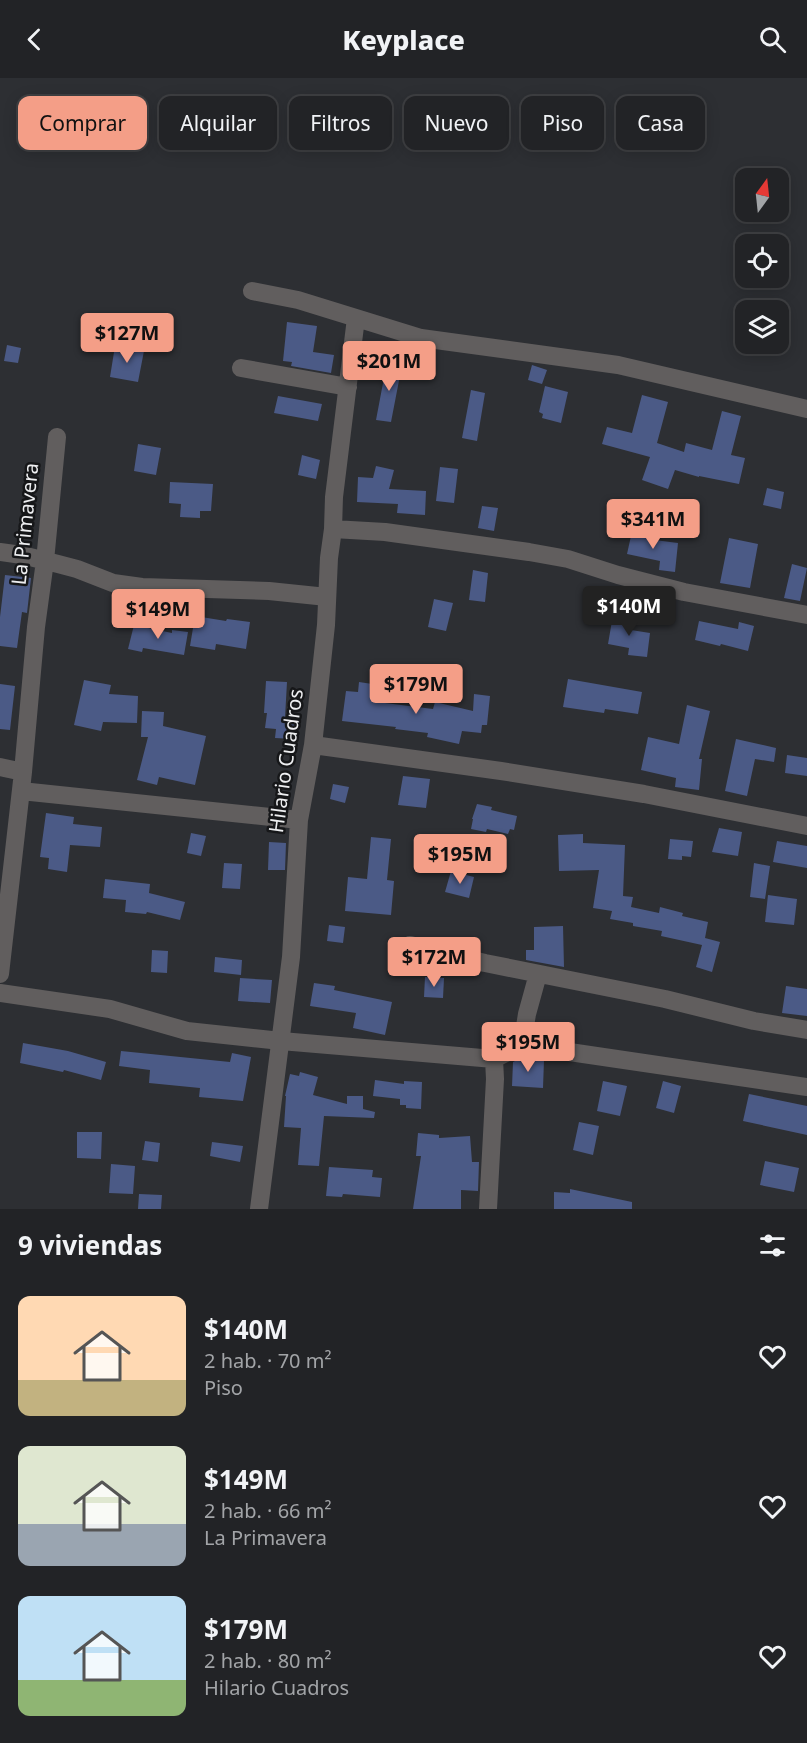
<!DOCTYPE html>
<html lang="es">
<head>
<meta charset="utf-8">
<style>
  :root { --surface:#222326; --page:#2a2b2e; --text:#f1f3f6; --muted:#a2a4a7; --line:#3f4043; --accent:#f49e87 }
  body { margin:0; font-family:"Noto Sans",sans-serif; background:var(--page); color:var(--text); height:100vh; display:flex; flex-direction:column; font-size:22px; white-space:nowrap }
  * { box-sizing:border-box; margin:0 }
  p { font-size:20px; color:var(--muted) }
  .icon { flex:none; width:33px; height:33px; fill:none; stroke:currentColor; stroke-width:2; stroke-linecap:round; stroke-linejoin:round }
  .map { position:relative; height:1131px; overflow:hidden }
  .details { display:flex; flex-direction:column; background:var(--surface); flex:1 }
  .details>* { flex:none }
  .top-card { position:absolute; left:18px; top:18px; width:771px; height:54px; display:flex; gap:12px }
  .needle { width:39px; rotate:15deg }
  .tools { position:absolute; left:735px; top:90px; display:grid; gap:12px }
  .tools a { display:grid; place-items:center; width:54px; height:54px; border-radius:12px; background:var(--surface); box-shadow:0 3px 15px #0003,0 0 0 2px var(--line); font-size:30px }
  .price { position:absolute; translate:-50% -51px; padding:0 14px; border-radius:6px; background:var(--accent); color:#111; font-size:20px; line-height:39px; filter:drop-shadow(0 2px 3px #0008) }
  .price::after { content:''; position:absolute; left:50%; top:36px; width:18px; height:14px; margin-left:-9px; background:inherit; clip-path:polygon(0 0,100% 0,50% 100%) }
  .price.active { background:#222; color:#fff }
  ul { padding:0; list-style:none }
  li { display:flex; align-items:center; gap:18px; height:150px; padding:0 18px }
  li span { display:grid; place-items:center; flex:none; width:168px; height:120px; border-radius:12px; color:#555 }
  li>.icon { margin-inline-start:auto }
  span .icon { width:72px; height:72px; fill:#fffc; stroke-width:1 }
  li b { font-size:26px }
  h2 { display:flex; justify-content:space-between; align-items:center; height:72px; padding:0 18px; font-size:26px }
  .tag { padding:0 21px; border-radius:12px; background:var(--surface); box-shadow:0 3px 15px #0003,0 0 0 2px var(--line); font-size:21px; line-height:54px }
  .tag.active { background:var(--accent); color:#111 }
  header { display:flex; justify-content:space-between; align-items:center; height:78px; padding:0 18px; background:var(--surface); font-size:27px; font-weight:800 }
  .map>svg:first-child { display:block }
</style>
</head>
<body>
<header><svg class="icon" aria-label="back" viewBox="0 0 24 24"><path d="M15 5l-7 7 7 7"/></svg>Keyplace<svg class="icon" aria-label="search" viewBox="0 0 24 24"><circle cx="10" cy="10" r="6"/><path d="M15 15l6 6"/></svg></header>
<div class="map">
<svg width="807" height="1131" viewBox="0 0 807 1131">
  <rect width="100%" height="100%" fill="#2d2f33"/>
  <path fill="#4b5a86" d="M287,244L317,248L313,274L334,277L331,295L291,288L292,284L283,283Z
    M7,267L21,270L18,285L4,283Z
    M115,268L144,273L138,304L110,299Z
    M387,284L402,287L391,344L376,342Z
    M532,287L547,292L542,306L528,302Z
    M545,308L568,314L561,345L542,340L543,336L539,334Z
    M471,312L485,315L477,363L462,360Z
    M642,317L668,324L657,365L684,374L686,365L712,372L722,333L741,338L731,377L745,380L739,406L699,398V399L675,392L668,411L642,402L650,379L602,366L607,349L632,355Z
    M278,318L322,326L318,343L274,335Z
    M138,366L161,370L156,397L134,393Z
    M302,377L320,382L316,401L298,397Z
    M376,388L394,392L389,411L426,413L425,437L397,435L398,426L357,424L358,399L373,400Z
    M440,389L458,391L454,425L436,423Z
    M170,404L213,406L211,433H200V440L180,439L181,426L169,425Z
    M767,410L784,414L781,431L763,427Z
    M482,428L498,430L494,453L478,450Z
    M633,449L649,453L647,461L678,465L675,494L659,492L660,483L627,476Z
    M729,460L758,466L750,510L720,505Z
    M792,486L807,490L800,523L784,520Z
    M473,492L488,495L485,524L469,522Z
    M5,497L31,500L27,535L22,534L17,570L0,568V539Z
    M434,521L453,525L446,553L428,549Z
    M613,537L634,541L631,552L650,555L647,579L628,577L629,570L608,566Z
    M195,538L226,543L227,541L250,544L246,571L216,566L215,572L190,568Z
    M699,543L738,551L739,544L754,548L748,573L721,566L720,568L695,562Z
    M134,547L172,555V552L188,554L184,577L143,570L142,574L128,571Z
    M568,601L642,614L638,636L605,631L604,635L563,629Z
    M84,602L111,607L109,616L138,618L137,645L103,644L101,653L74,647Z
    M266,603L287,604L285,640L296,641L294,661L275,660L276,651L265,650L267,635H264Z
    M359,604L379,607L377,624L433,631L435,624L473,633L474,616L490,618L487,647H482L481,655L462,653L459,666L427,659L428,655L395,651L396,649L342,643L346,613L358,614Z
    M0,606L15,608L10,652L0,651Z
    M687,627L710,633L699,681H702L699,712L675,709L676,700L641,692L648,659L679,666Z
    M142,633L164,634L163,648L206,658L195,707L159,699L157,707L137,702L148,659H141Z
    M736,661L776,670L774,684L755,681L747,718L725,713Z
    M787,677L807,680V698L785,695Z
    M403,698L430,701L426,730L398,727Z
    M333,706L349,709L345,725L330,721Z
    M477,726L492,729L491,732L517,738L514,752L510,751L508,756L487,751L486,754L471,751L473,741H472Z
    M46,735L74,739L73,746L102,749L100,769L70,767L67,794L48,791L49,780L40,779Z
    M719,750L742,754L738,778L712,774Z
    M191,755L206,758L201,778L187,775Z
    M583,756V765L625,767L623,818L633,819L631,829L659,835L660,829L683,835L682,838L708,844L705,860L720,864L712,894L696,889L702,867L661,858L662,853L633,848V845L610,841L612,833L593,830L599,792L559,793L558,757Z
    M371,759L391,761L387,802L394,803L391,837L345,833L348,799L367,801Z
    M670,761L693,763L691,779L682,778V782L668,781Z
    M777,763L807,768V790L773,784Z
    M269,764L286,765L285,792H268Z
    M224,785L242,786L240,811L222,810Z
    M754,785L770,788L765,821L750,819Z
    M451,793L474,799L469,820L445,814Z
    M105,801L150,806L149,815L185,824L180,842L147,834L146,836L125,834L126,822L103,820Z
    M768,817L797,821L794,847L765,844Z
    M329,847L345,849L343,865L327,863Z
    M563,848L564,889L526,882V872H534V849Z
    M152,872L168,873L167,895L151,894Z
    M215,879L242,882L241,897L214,894Z
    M425,899L444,900L443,920L424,919Z
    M240,900L272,902L270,925L238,923Z
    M314,905L335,908L334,912L392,924L385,957L353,950L356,935L310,928Z
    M786,908L807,911V938L782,935Z
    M23,965L68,973L106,984L101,1002L64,992L63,994L20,985Z
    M121,973L230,984L232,975L251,979L243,1023L199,1019L200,1010L149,1005L150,992L119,988Z
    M523,979L544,982L543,1010L512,1008L513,984Z
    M300,994L318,999L313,1017L347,1026V1018H363V1031L375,1034L374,1040L324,1038L319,1088L298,1087L301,1050L284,1049L286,1018H285L290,996L299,998Z
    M375,1002L404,1006V1003L422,1004L421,1031L406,1030V1027H400V1021L373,1018Z
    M603,1003L627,1008L620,1038L597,1033Z
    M663,1003L681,1008L674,1035L656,1030Z
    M749,1016L807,1028V1057L743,1043Z
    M579,1044L599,1048L593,1077L573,1072Z
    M77,1054H102L101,1081L77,1080Z
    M418,1055L439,1057V1060L470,1058L472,1084H479L478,1113L461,1112V1131H413L421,1078H416Z
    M145,1063L160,1065L158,1084L142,1082Z
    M212,1064L243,1068L240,1084L210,1078Z
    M765,1083L799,1090L794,1114L760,1107Z
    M111,1086L135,1088L133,1116L109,1115Z
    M329,1089L373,1092L372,1099L382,1100L380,1119L343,1116L342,1119L326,1118Z
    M570,1111L632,1124V1131H554V1114L570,1115Z
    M139,1116L162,1117L161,1131H138Z"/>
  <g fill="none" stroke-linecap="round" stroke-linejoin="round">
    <path stroke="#615e5e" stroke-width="18" d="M252,213L298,222L421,260L618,287L807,331
      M241,290L348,309
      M333,451L385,454L529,474L568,481L618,497L684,514L807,537
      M0,474L22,477L58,486L77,491L113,505L142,509L269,513L327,519
      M313,667L501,693L644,716L807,748
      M0,689L23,694
      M21,713L299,742
      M410,867L485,885L665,921L754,943L807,952
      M0,896L23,694L36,549L45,483L57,359
      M0,915L110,931L187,953L281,963L494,981
      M522,967L807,1009
      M259,1131L291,879L299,742L313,667L326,547L329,480L333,451L334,419L356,240
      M488,1131L495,1001L494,981L522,967L527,936L538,896"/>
  </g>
  <g text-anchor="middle" stroke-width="5" stroke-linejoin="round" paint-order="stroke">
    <g font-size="20" fill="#eeeff1" stroke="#161719">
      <text transform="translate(25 446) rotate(-84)" y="7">La Primavera</text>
      <text transform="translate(286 683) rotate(-82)" y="7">Hilario Cuadros</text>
    </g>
  </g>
</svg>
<div class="tools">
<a><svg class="needle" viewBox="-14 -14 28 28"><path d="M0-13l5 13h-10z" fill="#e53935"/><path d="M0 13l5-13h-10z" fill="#a2a4a7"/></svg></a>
<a><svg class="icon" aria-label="locate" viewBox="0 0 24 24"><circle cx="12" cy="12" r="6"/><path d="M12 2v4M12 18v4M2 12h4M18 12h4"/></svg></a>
<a><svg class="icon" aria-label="layers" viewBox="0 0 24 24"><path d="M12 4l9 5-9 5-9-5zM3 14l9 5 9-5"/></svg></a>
</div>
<b class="price" style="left:127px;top:286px">$127M</b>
<b class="price" style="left:389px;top:314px">$201M</b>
<b class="price" style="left:653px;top:472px">$341M</b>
<b class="price active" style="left:629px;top:559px">$140M</b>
<b class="price" style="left:158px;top:562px">$149M</b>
<b class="price" style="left:416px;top:637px">$179M</b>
<b class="price" style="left:460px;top:807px">$195M</b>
<b class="price" style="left:434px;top:910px">$172M</b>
<b class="price" style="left:528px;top:995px">$195M</b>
<div class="top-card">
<a class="tag active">Comprar</a>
<a class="tag">Alquilar</a>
<a class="tag">Filtros</a>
<a class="tag">Nuevo</a>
<a class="tag">Piso</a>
<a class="tag">Casa</a>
</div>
</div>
<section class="details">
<h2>9 viviendas<svg class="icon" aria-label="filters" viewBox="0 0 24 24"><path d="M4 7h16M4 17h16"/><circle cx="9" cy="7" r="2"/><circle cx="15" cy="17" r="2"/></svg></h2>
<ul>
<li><span style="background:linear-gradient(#ffd9b3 70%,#c2b280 0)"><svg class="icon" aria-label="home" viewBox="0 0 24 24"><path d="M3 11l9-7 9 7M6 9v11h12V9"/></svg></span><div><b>$140M</b><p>2 hab. · 70 m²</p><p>Piso</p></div><svg class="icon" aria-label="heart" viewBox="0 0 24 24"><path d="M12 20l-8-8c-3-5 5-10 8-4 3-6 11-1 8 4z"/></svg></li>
<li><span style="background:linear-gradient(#dfe7d0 65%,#9aa5b1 0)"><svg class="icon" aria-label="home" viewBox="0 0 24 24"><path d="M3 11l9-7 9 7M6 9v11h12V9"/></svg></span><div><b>$149M</b><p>2 hab. · 66 m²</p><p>La Primavera</p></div><svg class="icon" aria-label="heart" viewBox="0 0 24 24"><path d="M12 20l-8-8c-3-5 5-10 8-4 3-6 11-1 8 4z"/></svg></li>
<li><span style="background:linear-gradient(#bfe0f5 70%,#8fb573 0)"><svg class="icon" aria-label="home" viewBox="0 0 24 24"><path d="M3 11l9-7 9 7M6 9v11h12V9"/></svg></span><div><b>$179M</b><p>2 hab. · 80 m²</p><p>Hilario Cuadros</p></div><svg class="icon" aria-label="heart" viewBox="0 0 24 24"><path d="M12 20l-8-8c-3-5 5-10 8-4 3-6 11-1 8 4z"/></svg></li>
</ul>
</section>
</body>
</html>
